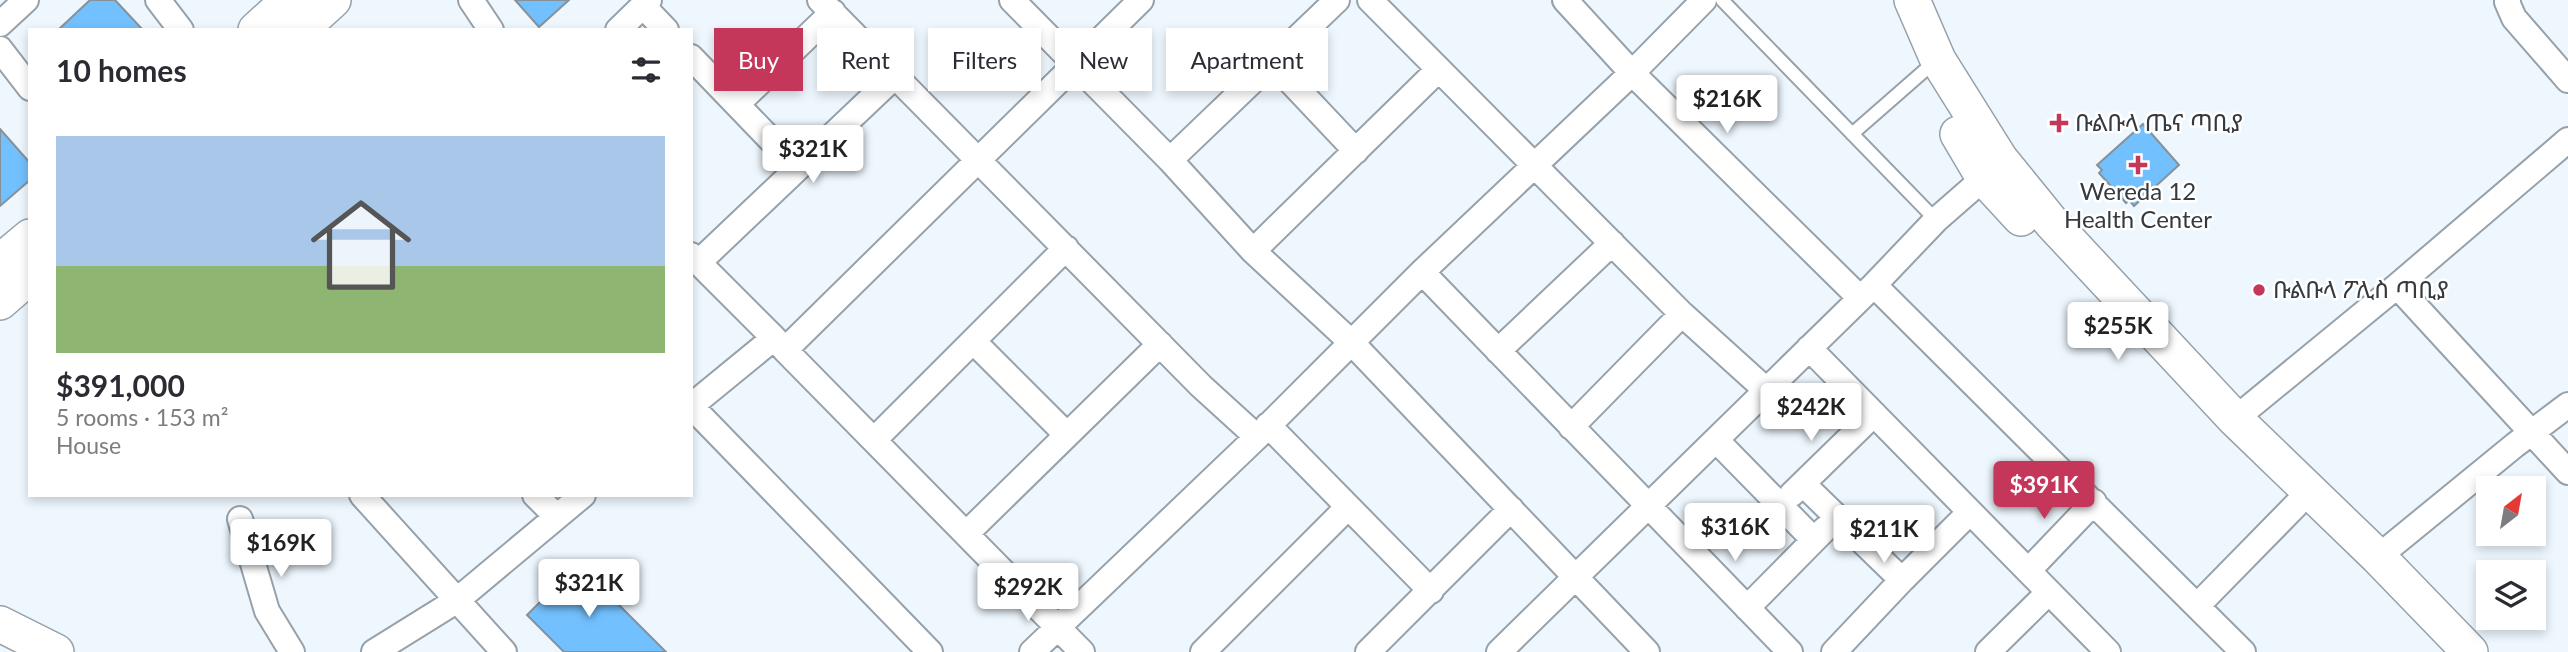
<!DOCTYPE html>
<html lang="en">
<head>
<meta charset="utf-8">
<style>
  :root { --surface:#fff; --page:#f7f7f7; --text:#2b2b33; --muted:#7c7c81; --accent:#c5365b }
  body { margin:0; font-family:Lato,"Noto Sans Ethiopic",sans-serif; background:var(--page); color:var(--text); height:100vh; display:flex; flex-direction:column; font-size:26px; white-space:nowrap }
  * { box-sizing:border-box; margin:0 }
  p { font-size:23px; color:var(--muted) }
  .icon { flex:none; width:38px; height:38px; fill:none; stroke:currentColor; stroke-width:2; stroke-linecap:round; stroke-linejoin:round }
  .map { position:relative; flex:1; overflow:hidden }
  .sheet { position:absolute; left:28px; top:28px; width:665px; height:469px; display:flex; flex-direction:column; background:var(--surface); border-radius:0px; box-shadow:0 4px 10px #0003 }
  .sheet>* { flex:none }
  .top-card { position:absolute; left:714px; top:28px; width:665px; height:63px; display:flex; gap:14px }
  .needle { width:46px; rotate:31deg }
  .controls { position:absolute; left:2476px; top:476px; display:grid; gap:14px }
  .controls a { display:grid; place-items:center; width:70px; height:70px; border-radius:0px; background:var(--surface); box-shadow:0 4px 10px #0003; font-size:35px }
  .price { position:absolute; translate:-50% -60px; padding:0 16px; border-radius:7px; background:#fff; color:#222; font-size:23px; line-height:46px; filter:drop-shadow(0 2px 4px #0008) }
  .price::after { content:''; position:absolute; left:50%; top:42px; width:21px; height:16px; margin-left:-10px; background:inherit; clip-path:polygon(0 0,100% 0,50% 100%) }
  .price.selected { background:var(--accent); color:#fff }
  ul { padding:0; list-style:none }
  li { display:grid; align-content:center; gap:14px; height:371px; padding:0 28px }
  li span { display:grid; place-items:center; height:217px; border-radius:0px; color:#555 }
  li>.icon { margin-inline-start:auto }
  span .icon { width:126px; height:126px; fill:#fffc; stroke-width:1 }
  li b { font-size:30px }
  h2 { display:flex; justify-content:space-between; align-items:center; height:84px; padding:0 28px; font-size:30px }
  .tag { padding:0 24px; border-radius:0px; background:var(--surface); box-shadow:0 4px 10px #0003; font-size:24px; line-height:63px }
  .tag.selected { background:var(--accent); color:#fff }
  .map>svg:first-child { display:block }
</style>
</head>
<body>
<div class="map">
<svg width="2568" height="652" viewBox="0 0 2568 652">
  <rect width="100%" height="100%" fill="#eef7fe"/>
  <path fill="#72c0fd" stroke="#879199" stroke-width="2" d="M90,0H115L143,30H58Z
    M515,0H569L539,27Z
    M2143,124L2179,165L2134,206L2129,200L2126,203L2099,173L2102,170L2097,165Z
    M0,129L30,163V180L0,206Z
    M579,563L607,593L666,652H564L527,615Z"/>
  <g fill="none" stroke-linecap="round" stroke-linejoin="round">
    <defs>
      <path id="lane" d="M1722,0L1936,220
        M1852,134L1924,71"/>
      <path id="street" d="M158,0L181,30
        M471,0L491,30
        M820,0L1201,386L1257,437
        M1012,0L1170,160L1253,251L1351,342L1647,652
        M1370,0L1682,314L1766,390
        M1565,0L1632,73L1860,298
        M2508,0L2507,2L2514,18L2568,80
        M643,6L666,30
        M0,24L26,0
        M618,30L649,0
        M0,49L30,88
        M691,57L798,168
        M1273,63L1356,151
        M737,104L833,12
        M1170,160L1337,0
        M1253,251L1438,70
        M691,255L774,338
        M699,262L895,76
        M1422,272L1790,652
        M1874,285L2243,652
        M2397,286L2568,472
        M973,341L1067,435
        M1809,348L2108,652
        M785,350L1082,652
        M1498,351L1612,243
        M691,406L774,338L785,350L1141,0
        M691,406L930,652
        M2235,419L2397,286L2568,140
        M1268,425L1431,591
        M1571,427L1682,314
        M874,440L1066,248
        M1716,440L1814,540
        M1803,484L1902,580
        M1792,494L1874,414
        M362,495L504,652
        M535,495L556,516
        M240,519L267,611L292,652
        M966,534L1160,344
        M2378,557L2515,445L2568,405
        M2028,571L2094,502
        M2197,606L2296,505
        M1747,608L1825,529
        M374,652L456,601L583,495
        M1032,652L1257,437L1422,272L1632,73L1704,0
        M1203,652L1348,507
        M1368,652L1511,509
        M1499,652L1874,285L1936,220L1984,178
        M1834,652L1902,580L1970,512
        M1988,652L2049,592"/>
      <path id="secondary" d="M1912,0L1938,60L2000,159L2052,223L2235,419L2378,557L2470,652
        M256,30L289,0
        M300,30L333,0
        M1958,134L1984,178L2021,218
        M0,262L30,237
        M0,302L30,276
        M0,624L56,652"/>
    </defs>
    <use href="#lane" stroke="#97a1aa" stroke-width="16"/>
    <use href="#street" stroke="#97a1aa" stroke-width="28"/>
    <use href="#secondary" stroke="#97a1aa" stroke-width="38"/>
    <use href="#lane" stroke="#fff" stroke-width="12"/>
    <use href="#street" stroke="#fff" stroke-width="24"/>
    <use href="#secondary" stroke="#fff" stroke-width="35"/>
  </g>
  <g fill="#c5365b" stroke="#fff" stroke-width="2.5">
    <path d="M2055.5 112.5h7v7h7v7h-7v7h-7v-7h-7v-7h7z"/>
    <path d="M2134.5 154.5h7v7h7v7h-7v7h-7v-7h-7v-7h7z"/>
    <circle cx="2259" cy="290" r="7"/>
  </g>
  <g text-anchor="middle" stroke-width="5" stroke-linejoin="round" paint-order="stroke">
    <g font-size="24" fill="#363a3e" stroke="#fff" text-anchor="start">
      <text x="2075" y="131">ቡልቡላ ጤና ጣቢያ</text>
      <text x="2138" y="200" text-anchor="middle">Wereda 12<tspan x="2138" dy="28">Health Center</tspan></text>
      <text x="2273" y="298">ቡልቡላ ፖሊስ ጣቢያ</text>
    </g>
  </g>
</svg>
<div class="controls">
<a><svg class="needle" viewBox="-14 -14 28 28"><path d="M0-13l5 13h-10z" fill="#e53935"/><path d="M0 13l5-13h-10z" fill="#7c7c81"/></svg></a>
<a><svg class="icon" aria-label="layers" viewBox="0 0 24 24"><path d="M12 4l9 5-9 5-9-5zM3 14l9 5 9-5"/></svg></a>
</div>
<b class="price" style="left:1727px;top:135px">$216K</b>
<b class="price" style="left:813px;top:185px">$321K</b>
<b class="price" style="left:2118px;top:362px">$255K</b>
<b class="price" style="left:1811px;top:443px">$242K</b>
<b class="price selected" style="left:2044px;top:521px">$391K</b>
<b class="price" style="left:1735px;top:563px">$316K</b>
<b class="price" style="left:1884px;top:565px">$211K</b>
<b class="price" style="left:281px;top:579px">$169K</b>
<b class="price" style="left:589px;top:619px">$321K</b>
<b class="price" style="left:1028px;top:623px">$292K</b>
<div class="top-card">
<a class="tag selected">Buy</a>
<a class="tag">Rent</a>
<a class="tag">Filters</a>
<a class="tag">New</a>
<a class="tag">Apartment</a>
</div>
<section class="sheet">
<h2>10 homes<svg class="icon" aria-label="filters" viewBox="0 0 24 24"><path d="M4 7h16M4 17h16"/><circle cx="9" cy="7" r="2"/><circle cx="15" cy="17" r="2"/></svg></h2>
<ul>
<li><span style="background:linear-gradient(#a9c7e8 60%,#8fb573 0)"><svg class="icon" aria-label="home" viewBox="0 0 24 24"><path d="M3 11l9-7 9 7M6 9v11h12V9"/></svg></span><div><b>$391,000</b><p>5 rooms · 153 m²</p><p>House</p></div></li>
</ul>
</section>
</div>
</body>
</html>
